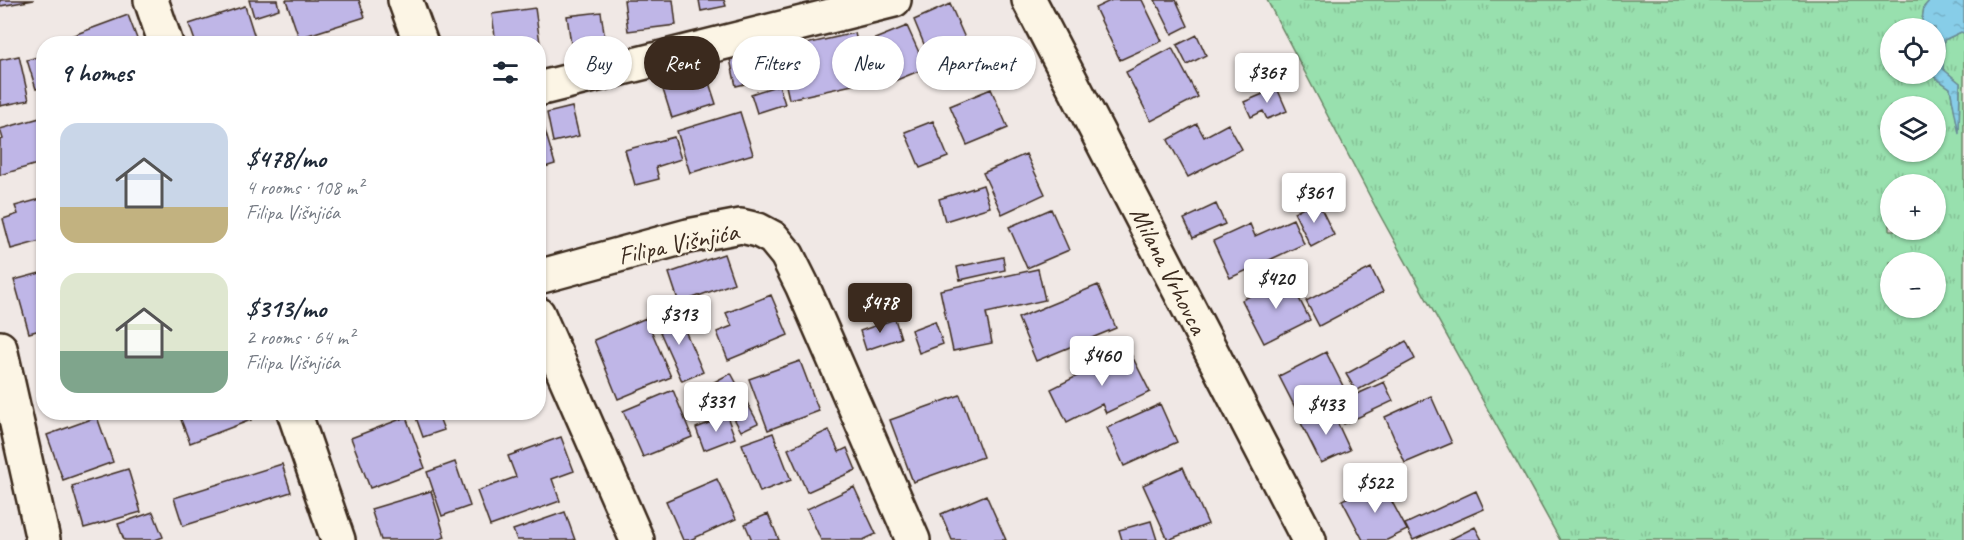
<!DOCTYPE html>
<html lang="en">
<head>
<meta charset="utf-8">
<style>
  :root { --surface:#fff; --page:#f6f6f7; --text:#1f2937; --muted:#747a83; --accent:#3b2a1e }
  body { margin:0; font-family:Caveat,sans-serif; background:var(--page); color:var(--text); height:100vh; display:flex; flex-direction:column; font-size:22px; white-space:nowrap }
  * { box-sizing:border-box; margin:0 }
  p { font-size:20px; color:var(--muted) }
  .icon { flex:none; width:33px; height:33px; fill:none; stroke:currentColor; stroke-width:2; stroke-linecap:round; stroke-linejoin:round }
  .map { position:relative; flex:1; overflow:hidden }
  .side { position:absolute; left:36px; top:36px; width:510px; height:384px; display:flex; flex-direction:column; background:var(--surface); border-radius:24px; box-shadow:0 2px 4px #0004 }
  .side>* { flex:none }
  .hud { position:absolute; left:564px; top:36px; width:570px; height:54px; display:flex; gap:12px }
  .buttons { position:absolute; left:1880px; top:18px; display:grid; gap:12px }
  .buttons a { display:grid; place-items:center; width:66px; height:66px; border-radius:50%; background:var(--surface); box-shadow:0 2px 4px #0004; font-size:30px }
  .price { position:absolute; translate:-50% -51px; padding:0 14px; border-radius:6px; background:#fff; color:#222; font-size:20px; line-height:39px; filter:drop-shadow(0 2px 3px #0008) }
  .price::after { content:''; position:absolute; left:50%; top:36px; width:18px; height:14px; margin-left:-9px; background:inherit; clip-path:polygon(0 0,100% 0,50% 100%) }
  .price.on { background:var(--accent); color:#fff }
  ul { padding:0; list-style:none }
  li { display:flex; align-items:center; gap:18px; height:150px; padding:0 24px }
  li span { display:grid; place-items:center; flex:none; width:168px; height:120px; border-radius:18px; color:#555 }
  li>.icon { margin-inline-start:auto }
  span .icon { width:72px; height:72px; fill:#fffc; stroke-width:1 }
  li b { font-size:26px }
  h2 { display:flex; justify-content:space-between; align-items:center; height:72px; padding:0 24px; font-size:26px }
  .chip { padding:0 21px; border-radius:27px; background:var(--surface); box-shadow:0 2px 4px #0004; font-size:21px; line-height:54px }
  .chip.on { background:var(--accent); color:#fff }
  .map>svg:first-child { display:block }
</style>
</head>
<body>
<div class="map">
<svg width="1964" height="540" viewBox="0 0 1964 540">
  <defs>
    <pattern id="grass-tufts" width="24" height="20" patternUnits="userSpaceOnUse" patternTransform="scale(1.5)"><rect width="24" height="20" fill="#98e0ae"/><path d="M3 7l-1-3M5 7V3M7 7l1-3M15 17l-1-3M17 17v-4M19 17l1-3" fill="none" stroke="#84c095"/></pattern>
    <pattern id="water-ripples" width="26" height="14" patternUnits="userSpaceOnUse" patternTransform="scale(1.5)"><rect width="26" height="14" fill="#87cde8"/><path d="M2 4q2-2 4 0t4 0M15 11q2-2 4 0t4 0" fill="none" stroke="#75b0c7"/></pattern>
  </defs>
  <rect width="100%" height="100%" fill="#f0e8e5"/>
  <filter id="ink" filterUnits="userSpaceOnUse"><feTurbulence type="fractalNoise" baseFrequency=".0167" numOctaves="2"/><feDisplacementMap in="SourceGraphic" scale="12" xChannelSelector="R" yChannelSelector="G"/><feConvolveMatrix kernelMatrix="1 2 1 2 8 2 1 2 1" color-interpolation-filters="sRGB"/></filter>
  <g filter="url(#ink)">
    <path fill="url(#grass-tufts)" stroke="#6a8566" stroke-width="1.5" fill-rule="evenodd" d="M1267,0H1930L1924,7L1921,27L1923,28H1890V74H1930L1950,88L1959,131L1960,83L1943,69L1944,40L1961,32L1964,33V540H1560L1376,208ZM1890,106H1935V152H1890ZM1890,184H1935V230H1890ZM1890,262H1935V308H1890Z"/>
    <path fill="url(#water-ripples)" stroke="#698c97" stroke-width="1.5" d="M1930,0H1964V33L1961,32L1944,40L1943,69L1960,83L1959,134L1950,88L1930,74H1935V28L1921,27L1924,7Z"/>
    <path fill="#bfb6e7" stroke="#3b2a1e" stroke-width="1.5" d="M0,0H34L0,6Z
      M249,0H277L279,9L254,17Z
      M286,0H359L365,17L299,38Z
      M624,0H673L676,25L628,31Z
      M699,0H724L726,6L701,11Z
      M1112,0H1142L1162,41L1120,60L1095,8Z
      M1155,0H1176L1188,26L1172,34Z
      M950,4L968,45L931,61L914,20Z
      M245,6L257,44H196L189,24Z
      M535,8L541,50H538V44H496L492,14Z
      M601,12L606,47L572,51L567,16Z
      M128,15L139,44H65L63,39Z
      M907,26L926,68L887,84L870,41Z
      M855,33L866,82L789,99L781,63L800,60L797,46Z
      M1197,35L1206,55L1187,65L1177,45Z
      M1172,48L1198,97L1151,121L1126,72Z
      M772,49L778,76L736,86L730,59Z
      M44,55V87L36,89L27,60Z
      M19,56L29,100L0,106V60Z
      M703,64L716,104L672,118L659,77Z
      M779,85L785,104L757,113L751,94Z
      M1277,88L1287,111L1267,119L1263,111L1251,117L1244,102Z
      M991,89L1008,128L967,145L950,106Z
      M538,107L555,164L538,169Z
      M572,107L579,136L553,142L547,113Z
      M740,112L753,154L690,173L677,131Z
      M40,118L44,129V162L0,175V140L3,139L0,129Z
      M933,121L948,157L920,168L905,132Z
      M1197,124L1204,137L1228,124L1242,149L1188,177L1168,140Z
      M674,137L681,159L656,167L659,179L635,185L625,150Z
      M1026,154L1045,194L1002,214L983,173Z
      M983,185L990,207L945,221L939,199Z
      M44,198V240L11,249L3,219L18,214L15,206Z
      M1317,200L1334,235L1311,247L1294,212Z
      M1216,204L1225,224L1193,238L1184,219Z
      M1051,209L1069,250L1027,268L1009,227Z
      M1293,219L1304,244L1230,278L1213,241L1250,224L1255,236Z
      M724,254L734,283L679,303L669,273Z
      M1003,257L1005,270L960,280L957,267Z
      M1371,268L1383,292L1319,326L1306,301Z
      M1038,269L1045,300L986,313L992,343L953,351L940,290Z
      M44,272V329L29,333L14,280Z
      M1288,277L1310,320L1264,343L1242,300Z
      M1098,285L1116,328L1036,361L1018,318Z
      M771,295L788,335L728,360L717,332L732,326L726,313Z
      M677,312L703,372L682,381L655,321Z
      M646,318L671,377L618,399L594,340Z
      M895,319L901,338L866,350L860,331Z
      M935,321L943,344L919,353L911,330Z
      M1406,341L1415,359L1356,391L1346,374Z
      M1129,350L1150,392L1106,413L1102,404L1067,422L1051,389Z
      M1326,352L1346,392L1299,415L1279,376Z
      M800,361L819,411L768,430L749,379Z
      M731,373L758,423L741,431L714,382Z
      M1384,382L1393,401L1344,424L1335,404Z
      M673,390L692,437L643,457L623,411Z
      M960,395L983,457L913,482L890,420Z
      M1431,396L1452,443L1405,463L1385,417Z
      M1160,404L1177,442L1124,466L1107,428Z
      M1331,409L1350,450L1321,463L1301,423Z
      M178,412H248L251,420L190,443Z
      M414,412H437L444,430L423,437Z
      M727,416L735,438L704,450L696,428Z
      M97,417L113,462L63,480L47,435Z
      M406,417L425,468L370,488L351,438Z
      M829,430L839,452L847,448L856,470L807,492L788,449Z
      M773,433L791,480L760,492L742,444Z
      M561,437L574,471L552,479L560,501L490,526L477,491L516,477L508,456Z
      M455,462L470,506L442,516L427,472Z
      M282,464L291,492L183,526L174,498Z
      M1183,467L1208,524L1168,540L1143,485Z
      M128,469L141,512L84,528L72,486Z
      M717,479L736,519L690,540H683L666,501Z
      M1381,481L1407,530L1387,540H1363L1342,500Z
      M854,487L876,534L863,540H821L807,509Z
      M431,491L445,537L436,540H381L371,509Z
      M1476,491L1484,509L1413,540L1405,524Z
      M986,495L1006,540H952L941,514Z
      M153,512L163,537L155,540H124L118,524Z
      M565,512L575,540H517L513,530Z
      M768,514L779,540H752L745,524Z
      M1151,521L1157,540H1122L1119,530Z
      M1475,527L1482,540H1449Z"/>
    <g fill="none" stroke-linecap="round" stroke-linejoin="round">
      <defs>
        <path id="minor" d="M151,0L166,44
          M405,0L421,44
          M1029,0L1309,540
          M538,89L894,0
          M538,277L688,236L741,226L758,230L773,238L787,255L802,285L913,540
          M538,314L637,540
          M0,348L43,540
          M294,412L338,540"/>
      </defs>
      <use href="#minor" stroke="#3b2a1e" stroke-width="38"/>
      <use href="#minor" stroke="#fcf5e5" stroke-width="33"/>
    </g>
  </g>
  <g text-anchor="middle" stroke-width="4.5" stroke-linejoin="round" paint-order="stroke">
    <g font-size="26" fill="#3b2a1e" stroke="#fcf5e5">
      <text transform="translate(678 243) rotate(-12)" y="9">Filipa Višnjića</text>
      <text transform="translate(1169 270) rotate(63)" y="9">Milana Vrhovca</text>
    </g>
  </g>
</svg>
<div class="buttons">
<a><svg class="icon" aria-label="locate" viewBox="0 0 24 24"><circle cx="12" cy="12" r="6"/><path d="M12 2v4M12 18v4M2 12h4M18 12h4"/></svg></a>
<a><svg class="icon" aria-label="layers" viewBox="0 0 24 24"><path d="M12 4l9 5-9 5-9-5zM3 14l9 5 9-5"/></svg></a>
<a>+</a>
<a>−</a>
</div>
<b class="price" style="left:1267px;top:104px">$367</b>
<b class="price" style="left:1314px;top:224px">$361</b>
<b class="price" style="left:1276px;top:310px">$420</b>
<b class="price on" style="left:880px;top:334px">$478</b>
<b class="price" style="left:679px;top:346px">$313</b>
<b class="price" style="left:1102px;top:387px">$460</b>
<b class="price" style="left:716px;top:433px">$331</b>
<b class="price" style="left:1326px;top:436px">$433</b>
<b class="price" style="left:1375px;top:514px">$522</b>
<div class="hud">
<a class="chip">Buy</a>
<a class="chip on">Rent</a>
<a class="chip">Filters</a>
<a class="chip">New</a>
<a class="chip">Apartment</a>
</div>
<section class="side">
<h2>9 homes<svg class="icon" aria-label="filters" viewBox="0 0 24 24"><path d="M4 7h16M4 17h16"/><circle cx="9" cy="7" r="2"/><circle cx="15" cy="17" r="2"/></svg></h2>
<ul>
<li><span style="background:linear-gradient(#c9d6e8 70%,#c2b280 0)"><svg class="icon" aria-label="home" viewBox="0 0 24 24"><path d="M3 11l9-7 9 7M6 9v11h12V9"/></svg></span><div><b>$478/mo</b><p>4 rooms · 108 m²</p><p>Filipa Višnjića</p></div></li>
<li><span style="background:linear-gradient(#dfe7d0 65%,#7fa58c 0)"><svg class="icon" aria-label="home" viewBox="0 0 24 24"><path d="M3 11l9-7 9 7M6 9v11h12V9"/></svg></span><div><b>$313/mo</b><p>2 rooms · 64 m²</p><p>Filipa Višnjića</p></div></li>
</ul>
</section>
</div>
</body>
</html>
